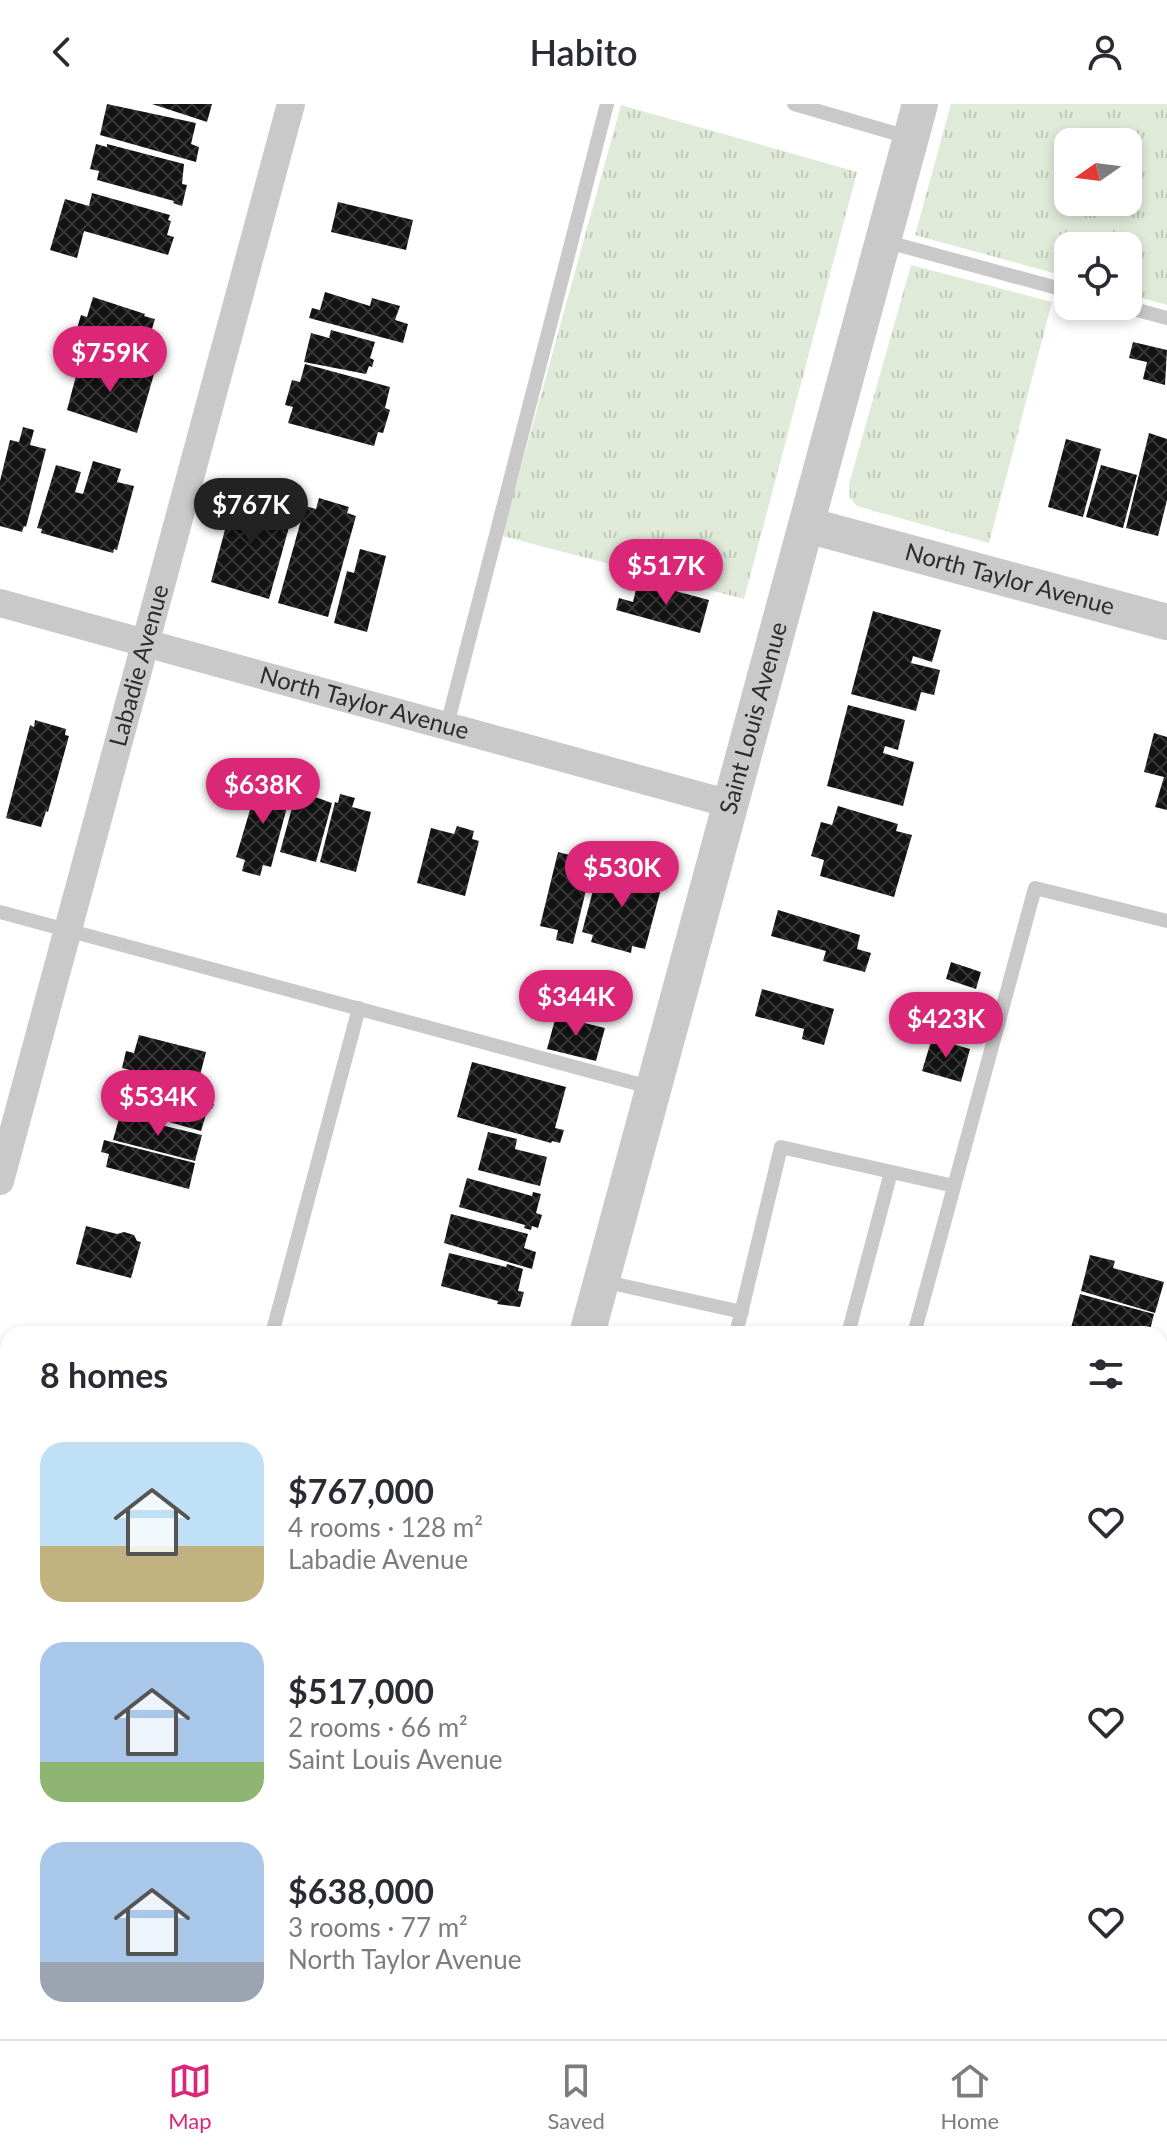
<!DOCTYPE html>
<html lang="en">
<head>
<meta charset="utf-8">
<style>
  :root { --surface:#fff; --page:#f2f2f3; --text:#2b2b33; --muted:#7c7c81; --line:#e1e1e2; --accent:#db2777 }
  body { margin:0; font-family:Lato,sans-serif; background:var(--page); color:var(--text); height:100vh; display:flex; flex-direction:column; font-size:30px; white-space:nowrap }
  * { box-sizing:border-box; margin:0 }
  p { font-size:26px; color:var(--muted) }
  .icon { flex:none; width:44px; height:44px; fill:none; stroke:currentColor; stroke-width:2; stroke-linecap:round; stroke-linejoin:round }
  .map { position:relative; flex:1; overflow:hidden }
  .panel { position:absolute; left:0px; top:1222px; width:1168px; height:714px; display:flex; flex-direction:column; background:var(--surface); border-radius:24px 24px 0 0; box-shadow:0 4px 12px #0003 }
  .panel>* { flex:none }
  .needle { width:52px; rotate:256deg }
  .buttons { position:absolute; left:1054px; top:24px; display:grid; gap:16px }
  .buttons a { display:grid; place-items:center; width:88px; height:88px; border-radius:16px; background:var(--surface); box-shadow:0 4px 12px #0003; font-size:40px }
  .price { position:absolute; translate:-50% -68px; padding:0 18px; border-radius:28px; background:var(--accent); color:#fff; font-size:26px; line-height:52px; filter:drop-shadow(0 2px 4px #0008) }
  .price::after { content:''; position:absolute; left:50%; top:48px; width:24px; height:18px; margin-left:-12px; background:inherit; clip-path:polygon(0 0,100% 0,50% 100%) }
  .price.on { background:#222; color:#fff }
  ul { padding:0; list-style:none }
  li { display:flex; align-items:center; gap:24px; height:200px; padding:0 40px }
  li span { display:grid; place-items:center; flex:none; width:224px; height:160px; border-radius:24px; color:#555 }
  li>.icon { margin-inline-start:auto }
  span .icon { width:96px; height:96px; fill:#fffc; stroke-width:1 }
  li b { font-size:34px }
  h2 { display:flex; justify-content:space-between; align-items:center; height:96px; padding:0 40px; font-size:34px }
  header { display:flex; justify-content:space-between; align-items:center; height:104px; padding:0 40px; background:var(--surface); font-size:36px; font-weight:600 }
  .dock { display:flex; justify-content:space-around; align-items:center; height:112px; border-top:2px solid var(--line); background:var(--surface); font-size:22px; color:var(--muted) }
  .dock a { display:grid; justify-items:center; gap:4px }
  .dock .on { color:var(--accent) }
  .map>svg:first-child { display:block }
</style>
</head>
<body>
<header><svg class="icon" aria-label="back" viewBox="0 0 24 24"><path d="M15 5l-7 7 7 7"/></svg>Habito<svg class="icon" aria-label="person" viewBox="0 0 24 24"><circle cx="12" cy="8" r="4"/><path d="M4 21q1-7 8-7t8 7"/></svg></header>
<div class="map">
<svg width="1167" height="1935" viewBox="0 0 1167 1935">
  <defs>
    <pattern id="grass-tufts" width="24" height="20" patternUnits="userSpaceOnUse" patternTransform="scale(2)"><rect width="24" height="20" fill="#e0ead9"/><path d="M3 7l-1-3M5 7V3M7 7l1-3M15 17l-1-3M17 17v-4M19 17l1-3" fill="none" stroke="#c0c9ba"/></pattern>
    <pattern id="building-cross-hatch" width="8" height="8" patternUnits="userSpaceOnUse" patternTransform="scale(2)"><rect width="8" height="8" fill="#131313"/><path d="M0 0l8 8M0 8l8-8" fill="none" stroke="#363636"/></pattern>
  </defs>
  <rect width="100%" height="100%" fill="#fff"/>
  <path fill="url(#grass-tufts)" fill-rule="evenodd" d="M951,0H1167V201L1128,190V142H1068V173L915,131ZM1068,38H1128V98H1068Z
    M621,1L857,68L744,495L502,432Z
    M911,161L1052,198L989,439L857,402L850,394L849,380Z"/>
  <path fill="url(#building-cross-hatch)" d="M107,0L196,19L191,40L199,43L196,58L100,31Z
    M152,0H212L207,18Z
    M96,40L107,43V40L184,60L182,80L187,81L182,102L173,99L174,97L97,76L99,67L90,65Z
    M92,89L170,111L168,116L171,117L167,131L174,133L168,151L84,127L77,154L50,146L65,95L89,102Z
    M338,98L413,116L406,146L331,128Z
    M325,188L370,202L372,194L400,202L395,216L408,220L403,239L309,214L312,204L320,206Z
    M93,193L145,210L144,212L155,215L144,251L131,247L126,249L81,236L82,233L75,231L81,211L87,213Z
    M331,226L375,238L370,254L374,256L372,263L369,262L366,270L304,258L311,229L329,234Z
    M1133,238L1167,246L1165,281L1143,275L1147,258L1129,254Z
    M81,253L141,270L142,267L154,270L137,329L67,306Z
    M305,260L390,283L385,304L390,306L383,329L378,328L374,342L288,319L293,303L285,301L292,276L300,278Z
    M23,323L34,326L30,341L46,345L26,423L24,422L22,428L0,422V377L10,336L19,338Z
    M1149,329L1167,335V396L1158,432L1126,424Z
    M1066,335L1101,345L1083,413L1048,403Z
    M93,357L121,365L117,378L134,382L117,446L114,445L113,449L41,429L42,425L37,424L56,361L81,368L75,388L83,390Z
    M1101,361L1137,371L1123,424L1086,413Z
    M237,381L257,386L254,398L278,405L276,412L291,416L269,495L211,478Z
    M319,394L349,403L347,409L356,412L328,513L278,499L305,402L316,405Z
    M360,445L386,452L367,528L334,519L347,467L354,469Z
    M638,477L709,496L700,529L616,506L619,494L633,498Z
    M873,507L941,526L932,558L913,552L911,559L940,566L934,591L921,588L916,607L851,590Z
    M848,601L905,616L898,646L885,642L883,649L914,658L903,702L827,682Z
    M35,616L66,625L65,631L69,632L48,708L46,707L41,723L6,714L30,621L34,623Z
    M1154,629L1167,633V706L1155,703L1164,673L1144,668Z
    M261,669L277,673L275,683L291,688L271,763L263,761L260,772L242,767L245,756L236,753Z
    M299,678L318,683L315,693L332,699L316,758L280,748Z
    M340,690L355,694L352,703L371,708L356,768L320,758L335,698L338,699Z
    M838,702L898,720L896,727L912,731L894,793L820,772L824,756L811,752L821,718L832,721Z
    M457,722L474,727L472,735L479,737L465,792L417,779L431,724L454,730Z
    M558,748L593,757L573,840L556,836L558,826L540,822Z
    M600,760L663,777L645,845L632,842L631,849L591,838L593,831L582,828Z
    M778,806L860,831L857,845L871,849L865,868L823,857L826,847L771,832Z
    M951,858L981,868L976,885L946,875Z
    M762,885L834,905L824,941L802,935L804,925L755,912Z
    M556,912L605,924L596,957L547,945Z
    M139,931L206,948L197,983L122,964L126,947L134,949Z
    M932,934L970,945L961,978L922,967Z
    M472,958L566,983L555,1024L564,1026L560,1039L552,1037L551,1039L457,1013Z
    M128,975L214,1000L212,1005L208,1004L201,1027L123,1005L120,1007V1004L112,1002L115,989L125,991Z
    M120,1011L202,1031L195,1057L113,1036Z
    M488,1028L517,1035L515,1045L547,1053L540,1082L478,1066Z
    M104,1036L195,1059L189,1085L106,1063L109,1050L101,1048Z
    M467,1074L532,1092L533,1088L541,1090L536,1109L542,1111L538,1124L532,1122L531,1126L524,1124L525,1121L459,1103Z
    M451,1110L528,1130L524,1144L536,1148L532,1165L444,1139Z
    M86,1122L117,1130L124,1128L134,1131L137,1137L141,1138L131,1174L76,1160Z
    M449,1149L506,1163L507,1160L523,1165L518,1187L524,1188L520,1203L497,1200L498,1197L441,1182Z
    M1090,1151L1115,1157L1113,1164L1164,1178L1155,1209L1081,1187Z
    M1080,1190L1154,1210L1149,1230H1092L1071,1224Z
    M5,1367L8,1368V1453L0,1451V1386Z
    M0,1642L8,1644L1,1675H0Z
    M159,1928H222L220,1935H169L158,1932Z
    M236,1928H288L309,1934L234,1935Z
    M911,1928H952L950,1935H932Z
    M1136,1928H1151L1167,1932V1935H1134Z"/>
  <g fill="none" stroke-linecap="round" stroke-linejoin="round">
    <path stroke="#c9c9c9" stroke-width="14" d="M794,0L911,34
      M884,137L1068,187
      M1122,202L1167,214
      M447,621L607,0
      M0,808L653,984
      M602,1177L742,1208
      M272,1230L359,904
      M736,1230L781,1043L954,1082
      M848,1230L891,1068
      M914,1230L1035,784L1167,817
      M362,1928L385,1935
      M84,1935L85,1928
      M722,1935L724,1928"/>
    <g stroke="#c9c9c9" stroke-width="28">
      <path id="s1" d="M0,499L730,700"/>
      <path id="s2" d="M0,1077L291,0"/>
      <path d="M1160,1530L1167,1504"/>
      <path d="M1051,1935L1053,1928"/>
    </g>
    <g stroke="#c9c9c9" stroke-width="36">
      <path id="s3" d="M807,421L1167,518"/>
      <path id="s4" d="M587,1230L920,0"/>
      <path d="M398,1935L400,1928"/>
    </g>
  </g>
  <g text-anchor="middle" stroke-width="8" stroke-linejoin="round" paint-order="stroke">
    <g font-size="24" fill="#2c2c2c" stroke="#fff">
      <text dy="8" stroke="none"><textPath href="#s3" startOffset="210">North Taylor Avenue</textPath></text>
      <text dy="8" stroke="none"><textPath href="#s2" startOffset="534">Labadie Avenue</textPath></text>
      <text dy="8" stroke="none"><textPath href="#s1" startOffset="378">North Taylor Avenue</textPath></text>
      <text dy="8" stroke="none"><textPath href="#s4" startOffset="638">Saint Louis Avenue</textPath></text>
    </g>
  </g>
</svg>
<div class="buttons">
<a><svg class="needle" viewBox="-14 -14 28 28"><path d="M0-13l5 13h-10z" fill="#e53935"/><path d="M0 13l5-13h-10z" fill="#7c7c81"/></svg></a>
<a><svg class="icon" aria-label="locate" viewBox="0 0 24 24"><circle cx="12" cy="12" r="6"/><path d="M12 2v4M12 18v4M2 12h4M18 12h4"/></svg></a>
</div>
<b class="price" style="left:110px;top:290px">$759K</b>
<b class="price on" style="left:251px;top:442px">$767K</b>
<b class="price" style="left:666px;top:503px">$517K</b>
<b class="price" style="left:263px;top:722px">$638K</b>
<b class="price" style="left:622px;top:805px">$530K</b>
<b class="price" style="left:576px;top:934px">$344K</b>
<b class="price" style="left:946px;top:956px">$423K</b>
<b class="price" style="left:158px;top:1034px">$534K</b>
<section class="panel">
<h2>8 homes<svg class="icon" aria-label="filters" viewBox="0 0 24 24"><path d="M4 7h16M4 17h16"/><circle cx="9" cy="7" r="2"/><circle cx="15" cy="17" r="2"/></svg></h2>
<ul>
<li><span style="background:linear-gradient(#bfe0f5 65%,#c2b280 0)"><svg class="icon" aria-label="home" viewBox="0 0 24 24"><path d="M3 11l9-7 9 7M6 9v11h12V9"/></svg></span><div><b>$767,000</b><p>4 rooms · 128 m²</p><p>Labadie Avenue</p></div><svg class="icon" aria-label="heart" viewBox="0 0 24 24"><path d="M12 20l-8-8c-3-5 5-10 8-4 3-6 11-1 8 4z"/></svg></li>
<li><span style="background:linear-gradient(#a9c7e8 75%,#8fb573 0)"><svg class="icon" aria-label="home" viewBox="0 0 24 24"><path d="M3 11l9-7 9 7M6 9v11h12V9"/></svg></span><div><b>$517,000</b><p>2 rooms · 66 m²</p><p>Saint Louis Avenue</p></div><svg class="icon" aria-label="heart" viewBox="0 0 24 24"><path d="M12 20l-8-8c-3-5 5-10 8-4 3-6 11-1 8 4z"/></svg></li>
<li><span style="background:linear-gradient(#a9c7e8 75%,#9aa5b1 0)"><svg class="icon" aria-label="home" viewBox="0 0 24 24"><path d="M3 11l9-7 9 7M6 9v11h12V9"/></svg></span><div><b>$638,000</b><p>3 rooms · 77 m²</p><p>North Taylor Avenue</p></div><svg class="icon" aria-label="heart" viewBox="0 0 24 24"><path d="M12 20l-8-8c-3-5 5-10 8-4 3-6 11-1 8 4z"/></svg></li>
</ul>
</section>
</div>
<nav class="dock">
<a class="on"><svg class="icon" aria-label="map" viewBox="0 0 24 24"><path d="M3 6l6-2 6 2 6-2v14l-6 2-6-2-6 2zM9 4v14M15 6v14"/></svg>Map</a>
<a><svg class="icon" aria-label="saved" viewBox="0 0 24 24"><path d="M7 4h10v16l-5-4-5 4z"/></svg>Saved</a>
<a><svg class="icon" aria-label="home" viewBox="0 0 24 24"><path d="M3 11l9-7 9 7M6 9v11h12V9"/></svg>Home</a>
</nav>
</body>
</html>
